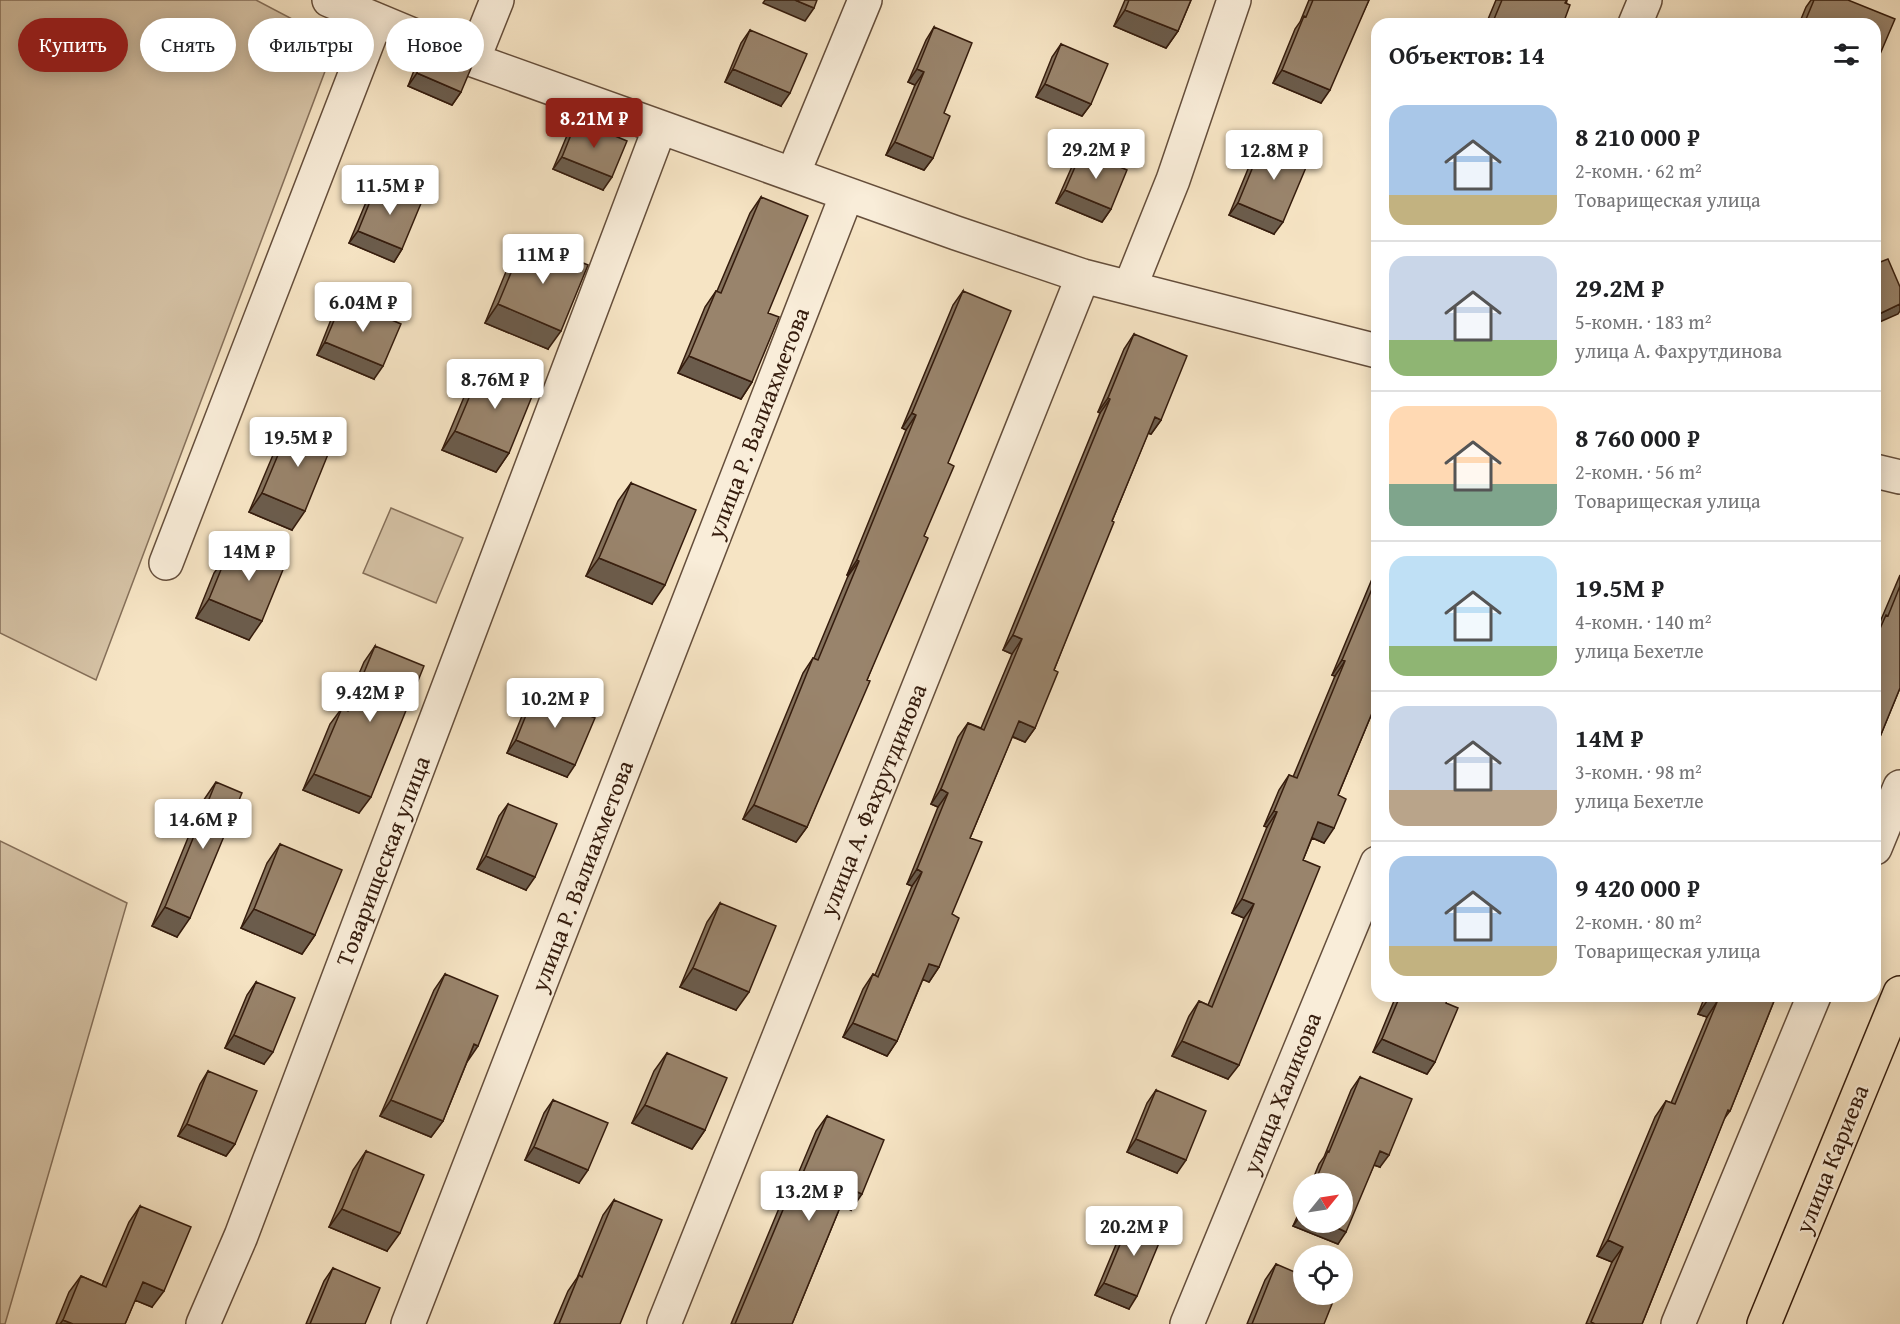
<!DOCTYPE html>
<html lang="ru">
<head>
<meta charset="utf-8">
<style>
  :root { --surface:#fff; --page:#f6f6f6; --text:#202124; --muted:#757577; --line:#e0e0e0; --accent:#8f2418 }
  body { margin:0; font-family:"Gentium Book Plus",serif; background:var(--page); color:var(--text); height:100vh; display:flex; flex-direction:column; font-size:22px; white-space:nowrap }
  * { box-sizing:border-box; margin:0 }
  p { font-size:20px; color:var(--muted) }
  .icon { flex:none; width:33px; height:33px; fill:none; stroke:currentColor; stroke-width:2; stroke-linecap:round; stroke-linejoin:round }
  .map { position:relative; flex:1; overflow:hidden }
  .details { position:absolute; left:1371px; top:18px; width:510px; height:984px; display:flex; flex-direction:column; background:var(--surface); border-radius:18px; box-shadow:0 3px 15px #0003 }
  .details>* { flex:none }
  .banner { position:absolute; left:18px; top:18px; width:570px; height:54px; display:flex; gap:12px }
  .needle { width:39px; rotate:60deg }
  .controls { position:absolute; left:1293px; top:1173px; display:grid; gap:12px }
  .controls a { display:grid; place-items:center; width:60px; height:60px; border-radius:50%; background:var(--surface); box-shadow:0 3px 15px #0003; font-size:30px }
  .price { position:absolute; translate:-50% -51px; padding:0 14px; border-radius:6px; background:#fff; color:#222; font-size:20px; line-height:39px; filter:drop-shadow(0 2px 3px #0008) }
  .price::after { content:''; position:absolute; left:50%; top:36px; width:18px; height:14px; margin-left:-9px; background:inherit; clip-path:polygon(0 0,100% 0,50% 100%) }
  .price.on { background:var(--accent); color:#fff }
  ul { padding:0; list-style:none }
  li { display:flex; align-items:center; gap:18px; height:150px; padding:0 18px }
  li+li { border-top:2px solid var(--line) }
  li span { display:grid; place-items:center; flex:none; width:168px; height:120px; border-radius:18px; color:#555 }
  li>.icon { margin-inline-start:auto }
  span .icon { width:72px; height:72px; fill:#fffc; stroke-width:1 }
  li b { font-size:26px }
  h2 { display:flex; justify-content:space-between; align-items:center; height:72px; padding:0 18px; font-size:26px }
  .pill { padding:0 21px; border-radius:27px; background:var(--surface); box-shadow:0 3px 15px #0003; font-size:21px; line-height:54px }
  .pill.on { background:var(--accent); color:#fff }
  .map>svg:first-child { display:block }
</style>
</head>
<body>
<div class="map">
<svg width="1900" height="1324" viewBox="0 0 1900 1324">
  <rect width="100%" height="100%" fill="#f6e4c4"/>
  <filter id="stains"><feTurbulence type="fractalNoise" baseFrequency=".00333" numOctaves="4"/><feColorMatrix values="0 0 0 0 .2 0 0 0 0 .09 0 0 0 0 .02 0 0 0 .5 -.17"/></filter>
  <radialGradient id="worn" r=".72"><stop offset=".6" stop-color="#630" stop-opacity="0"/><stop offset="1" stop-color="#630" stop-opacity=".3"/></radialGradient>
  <path fill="#d5c2a5" stroke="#856f59" stroke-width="1.5" d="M0,0H256L336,42L96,680L0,633Z
    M391,508L463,538L436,603L363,573Z
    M0,841L127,903L5,1324H0Z"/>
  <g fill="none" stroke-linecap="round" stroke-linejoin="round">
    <defs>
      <path id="minor" d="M329,0L473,60L956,233L1083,276L1377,351
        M1635,24L1645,0
        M473,60L497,0
        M793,174L865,0
        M1130,287L1173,180L1234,0
        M1875,471L1900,477
        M166,563L376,20
        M1875,848L1900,787
        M203,1324L241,1236L660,127
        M408,1324L847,194
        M664,1324L1083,276
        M1187,1324L1377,863
        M1678,1324L1814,996"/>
      <path id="major" d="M1764,1324L1900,993"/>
    </defs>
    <use href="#minor" stroke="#654e3b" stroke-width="36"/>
    <use href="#major" stroke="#351c0d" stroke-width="36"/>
    <use href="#minor" stroke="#f9edd9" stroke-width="33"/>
    <use href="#major" stroke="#f6e4c4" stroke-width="33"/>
  </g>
  <path fill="#84725d" stroke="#351c0d" stroke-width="1.5" d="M1125,0H1191L1178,31L1166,48L1114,26Z
    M1309,0H1369L1321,103L1273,83L1295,29L1300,22Z
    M1496,0H1567L1563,24H1486Z
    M1811,0H1848L1875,24H1799L1806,7Z
    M934,27L944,113L933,158L924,170L886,155L915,85L908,82L926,40Z
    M750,30L781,106L725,82L741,43Z
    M1061,44L1091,104L1082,116L1036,97L1052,57Z
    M427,47L461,92L452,105L408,86L418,60Z
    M577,120L603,190L553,169L568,133Z
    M1264,140L1274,234L1229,215L1255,152Z
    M1082,151L1111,209L1102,222L1056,203L1073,164Z
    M378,182L402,249L394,262L349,243L369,195Z
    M761,197L768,313L752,382L741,399L678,373L705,307L716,291H717L750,213Z
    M525,239L548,349L485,323L512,257Z
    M963,291L948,463L924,536L867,680L807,827L796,842L743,819L803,673L813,658H814L848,576L847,575L906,430L902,428L953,305Z
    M343,299L374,379L317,355L334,312Z
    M1134,334L1161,420L1151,434L1148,433L1112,521L1054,670L1035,728L1025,742L1012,737L970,838L939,967L929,982L923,979L897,1041L887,1056L843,1037L863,989L873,974L875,975L912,886L907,884L938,807L931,804L958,737L968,723L981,728L1012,654L1003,650L1100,413L1098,412L1124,349Z
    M482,367L509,453L496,472L442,450L469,385Z
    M291,424L292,530L249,512L278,443Z
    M631,483L652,604L586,576L618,501Z
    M251,545L249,640L196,618L214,573L227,555L241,560Z
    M1377,567V701L1338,795L1324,843L1312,838L1303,860L1228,1079L1172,1056L1189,1016L1199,1001L1208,1005L1244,918L1232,913L1267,827L1264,826L1279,790L1289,775L1293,777L1335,676L1332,675Z
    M1900,575V688L1875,749V630L1880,622Z
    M375,646L359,813L303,790L330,724L342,708L344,709L364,662Z
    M535,693L567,777L507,753L526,706Z
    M216,782L177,937L152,926L203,801Z
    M508,804L526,890L477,869L499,816Z
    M280,844L315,935L302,954L241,928L267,863Z
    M720,903L736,1010L680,987L707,922Z
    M445,974L467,1062L443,1121L431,1137L380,1116L434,990Z
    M256,982L264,1064L225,1048L247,995Z
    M1396,996H1449L1446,1003L1435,1062L1427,1074L1373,1052Z
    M1705,996H1776L1730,1111L1724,1119L1642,1324H1586L1612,1262L1597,1256L1655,1117L1666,1101L1671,1103L1707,1017L1698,1014Z
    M667,1053L705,1130L692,1149L632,1123L654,1071Z
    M208,1071L235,1144L226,1156L178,1136L200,1084Z
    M1360,1077L1380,1167L1374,1165L1338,1244L1293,1226L1304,1201V1222L1342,1184H1311L1319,1164L1324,1157L1351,1090Z
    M1156,1090L1177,1173L1127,1152L1147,1103Z
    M553,1100L579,1183L525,1160L544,1113Z
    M827,1116L851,1210L841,1205L792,1324H731L782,1201L793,1186L816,1131Z
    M366,1151L387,1251L329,1227L353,1170Z
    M614,1200L620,1324H554L568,1291L577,1278L603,1215Z
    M140,1206L152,1307L135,1300L125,1324H56L69,1292L81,1276L102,1285L129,1222Z
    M1131,1218L1129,1309L1095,1295L1122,1230Z
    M1276,1264L1324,1324H1247L1265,1280Z
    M333,1268L365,1324H306L324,1281Z"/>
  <path fill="#6b5c4c" stroke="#351c0d" stroke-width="1.5" d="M765,0H795L814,8L805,21L763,3Z
    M1125,10L1178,31L1166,48L1114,26Z
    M733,69L790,93L781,106L725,82Z
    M917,69L924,72L915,85L908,82Z
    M1282,70L1330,90L1321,103L1273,83Z
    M417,73L461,92L452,105L408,86Z
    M1045,84L1091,104L1082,116L1036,97Z
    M895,142L933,158L924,170L886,155Z
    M562,157L612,177L603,190L553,169Z
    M1065,190L1111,209L1102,222L1056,203Z
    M1238,203L1283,222L1274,234L1229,215Z
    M358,231L402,249L394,262L349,243Z
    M498,304L561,331L548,349L485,323Z
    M1900,304V311L1898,314L1875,324V316Z
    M325,342L383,366L374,379L317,355Z
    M689,356L752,382L741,399L678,373Z
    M1108,398L1110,399L1100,413L1098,412Z
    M912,413L916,415L906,430L902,428Z
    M1155,417L1161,420L1151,434L1145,432Z
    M455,431L509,453L496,472L442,450Z
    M262,493L305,511L292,530L249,512Z
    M599,558L665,585L652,604L586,576Z
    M857,560L859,561L848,576L847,575Z
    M209,599L262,621L249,640L196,618Z
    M1013,635L1022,639L1012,654L1003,650Z
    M1342,660L1345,661L1335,676L1332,675Z
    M1019,721L1035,728L1025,742L1009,735Z
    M516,740L575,765L567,777L507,753Z
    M314,774L371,797L359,813L303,790Z
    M941,789L948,793L938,807L931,804Z
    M754,805L807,827L796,842L743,819Z
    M1274,811L1277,812L1267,827L1264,826Z
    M1318,822L1334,828L1324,843L1308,836Z
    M486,856L535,877L526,890L477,869Z
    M917,869L922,872L912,886L907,884Z
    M1242,899L1254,904L1244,918L1232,913Z
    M165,907L190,918L177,937L152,926Z
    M254,909L315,935L302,954L241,928Z
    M929,964L939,967L929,982L919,978Z
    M693,968L749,992L736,1010L680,987Z
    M1709,998L1717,1002L1707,1017L1698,1014Z
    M853,1023L897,1041L887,1056L843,1037Z
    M234,1035L273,1052L264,1064L225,1048Z
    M1382,1039L1435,1062L1427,1074L1373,1052Z
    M1182,1041L1239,1065L1228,1079L1172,1056Z
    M474,1044L478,1046L467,1062Z
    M391,1100L443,1121L431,1137L380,1116Z
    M645,1105L705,1130L692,1149L632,1123Z
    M187,1124L235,1144L226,1156L178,1136Z
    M1136,1139L1186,1160L1177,1173L1127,1152Z
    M534,1147L588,1170L579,1183L525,1160Z
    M1380,1151L1389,1155L1380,1167L1371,1164Z
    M848,1188L862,1194L851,1210L837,1204Z
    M342,1209L400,1233L387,1251L329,1227Z
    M1302,1213L1304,1214V1222H1325L1346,1232L1338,1244L1293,1226Z
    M1608,1240L1623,1247L1612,1262L1597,1256Z
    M143,1282L164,1291L152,1307L132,1299Z
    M1104,1283L1137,1296L1129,1309L1095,1295Z
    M63,1320L73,1324H60Z"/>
  <path fill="#99846c" stroke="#351c0d" stroke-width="1.5" d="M795,0H817L814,8Z
    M1129,0H1191L1178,31L1125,10Z
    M1313,0H1369L1330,90L1282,70L1304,16L1306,17Z
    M1502,0H1567L1565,3L1570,5L1563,24H1492Z
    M1814,0H1848L1895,19L1875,66V24H1804Z
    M934,27L972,43L944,113L950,116L933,158L895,142L924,72L917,69Z
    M750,30L807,54L790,93L733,69Z
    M1061,44L1108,64L1091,104L1045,84Z
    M427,47L472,66L461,92L417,73Z
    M577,120L627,141L612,177L562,157Z
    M1264,140L1310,158L1283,222L1238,203Z
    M1082,151L1127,170L1111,209L1065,190Z
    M378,182L422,201L402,249L358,231Z
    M761,197L808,216L768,313L779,317L752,382L689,356L716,291L721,293Z
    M525,239L588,265L561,331L498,304Z
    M1888,259L1900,287V304L1875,316V264Z
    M963,291L1011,311L948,463L954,466L924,536L928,538L867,680L870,681L807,827L754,805L813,658L818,660L859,561L857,560L916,415L912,413Z
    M343,299L401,324L383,366L325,342Z
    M1134,334L1187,356L1161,420L1155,417L1112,521L1114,522L1054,670L1058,672L1035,728L1019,721L970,838L982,842L952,914L959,918L939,967L929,964L897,1041L853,1023L873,974L878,977L922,872L917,869L948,793L941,789L968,723L984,730L1022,639L1013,635L1110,399L1108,398Z
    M482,367L535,389L509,453L455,431Z
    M291,424L333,442L305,511L262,493Z
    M631,483L696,510L665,585L599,558Z
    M251,545L287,560L262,621L209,599L227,555L245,562Z
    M1377,577V701L1338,795L1346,799L1334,828L1318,822L1303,860L1320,867L1239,1065L1182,1041L1199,1001L1212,1007L1254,904L1242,899L1277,812L1274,811L1289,775L1297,778L1345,661L1342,660Z
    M1900,586V688L1875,749V640L1886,615L1888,616Z
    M375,646L424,666L371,797L314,774L342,708L348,711Z
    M535,693L595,718L575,765L516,740Z
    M216,782L242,793L190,918L165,907Z
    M508,804L557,824L535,877L486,856Z
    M280,844L342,870L315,935L254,909Z
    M720,903L776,926L749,992L693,968Z
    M445,974L498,996L478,1046L474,1044L443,1121L391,1100Z
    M256,982L295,998L273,1052L234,1035Z
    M1400,996H1449L1446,1003L1458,1008L1435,1062L1382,1039Z
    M1709,996H1776L1730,1111L1728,1110L1642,1324H1595L1591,1322L1623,1247L1608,1240L1666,1101L1675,1104L1717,1002L1709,998Z
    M667,1053L727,1078L705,1130L645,1105Z
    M208,1071L257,1091L235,1144L187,1124Z
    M1360,1077L1412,1099L1389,1155L1380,1151L1346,1232L1325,1222H1342V1184H1314L1328,1151L1329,1152Z
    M1156,1090L1206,1111L1186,1160L1136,1139Z
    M553,1100L608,1123L588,1170L534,1147Z
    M827,1116L884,1140L862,1194L848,1188L792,1324H735L793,1186L797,1187Z
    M366,1151L424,1175L400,1233L342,1209Z
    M614,1200L662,1220L620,1324H559L579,1275L582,1277Z
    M140,1206L191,1227L164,1291L143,1282L125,1324H73L63,1320L81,1276L106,1287Z
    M1131,1218L1164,1231L1137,1296L1104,1283Z
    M1276,1264L1304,1276V1294H1336L1324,1324H1252Z
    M333,1268L380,1288L365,1324H310Z"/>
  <g text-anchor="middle" stroke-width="4.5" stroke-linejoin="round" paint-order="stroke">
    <g font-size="24" fill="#351c0d" stroke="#f9edd9">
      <text transform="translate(758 423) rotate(-69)" y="8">улица Р. Валиахметова</text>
      <text transform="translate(873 800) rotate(-68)" y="8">улица А. Фахрутдинова</text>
      <text transform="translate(383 861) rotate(-69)" y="8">Товарищеская улица</text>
      <text transform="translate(582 876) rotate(-69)" y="8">улица Р. Валиахметова</text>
      <text transform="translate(1282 1093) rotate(-68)" y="8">улица Халикова</text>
      <text transform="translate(1832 1159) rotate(-68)" y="8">улица Кариева</text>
    </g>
  </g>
  <rect width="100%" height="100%" filter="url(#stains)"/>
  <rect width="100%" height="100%" fill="url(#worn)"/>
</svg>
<div class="controls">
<a><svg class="needle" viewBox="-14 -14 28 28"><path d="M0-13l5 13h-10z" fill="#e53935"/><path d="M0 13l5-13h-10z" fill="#757577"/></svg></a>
<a><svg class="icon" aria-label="locate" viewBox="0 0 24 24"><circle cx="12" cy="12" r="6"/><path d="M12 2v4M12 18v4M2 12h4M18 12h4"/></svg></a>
</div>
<b class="price on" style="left:594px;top:149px">8.21M ₽</b>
<b class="price" style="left:1096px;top:180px">29.2M ₽</b>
<b class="price" style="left:1274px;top:181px">12.8M ₽</b>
<b class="price" style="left:390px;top:216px">11.5M ₽</b>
<b class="price" style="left:543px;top:285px">11M ₽</b>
<b class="price" style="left:363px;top:333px">6.04M ₽</b>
<b class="price" style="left:495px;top:410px">8.76M ₽</b>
<b class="price" style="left:298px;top:468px">19.5M ₽</b>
<b class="price" style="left:249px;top:582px">14M ₽</b>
<b class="price" style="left:370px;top:723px">9.42M ₽</b>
<b class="price" style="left:555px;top:729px">10.2M ₽</b>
<b class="price" style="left:203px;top:850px">14.6M ₽</b>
<b class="price" style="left:809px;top:1222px">13.2M ₽</b>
<b class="price" style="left:1134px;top:1257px">20.2M ₽</b>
<div class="banner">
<a class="pill on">Купить</a>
<a class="pill">Снять</a>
<a class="pill">Фильтры</a>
<a class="pill">Новое</a>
</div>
<section class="details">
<h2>Объектов: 14<svg class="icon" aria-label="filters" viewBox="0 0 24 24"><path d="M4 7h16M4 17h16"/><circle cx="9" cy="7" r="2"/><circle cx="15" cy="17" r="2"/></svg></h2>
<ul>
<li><span style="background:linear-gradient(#a9c7e8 75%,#c2b280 0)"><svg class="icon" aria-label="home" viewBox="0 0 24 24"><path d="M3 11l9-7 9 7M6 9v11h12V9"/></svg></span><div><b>8 210 000 ₽</b><p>2-комн. · 62 m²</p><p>Товарищеская улица</p></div></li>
<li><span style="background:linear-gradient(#c9d6e8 70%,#8fb573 0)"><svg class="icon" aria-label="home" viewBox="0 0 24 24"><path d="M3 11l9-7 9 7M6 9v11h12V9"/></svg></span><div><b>29.2M ₽</b><p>5-комн. · 183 m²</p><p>улица А. Фахрутдинова</p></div></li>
<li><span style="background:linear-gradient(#ffd9b3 65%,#7fa58c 0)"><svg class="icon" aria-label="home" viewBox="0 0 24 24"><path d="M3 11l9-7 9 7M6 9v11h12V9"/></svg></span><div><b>8 760 000 ₽</b><p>2-комн. · 56 m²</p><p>Товарищеская улица</p></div></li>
<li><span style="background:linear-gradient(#bfe0f5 75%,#8fb573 0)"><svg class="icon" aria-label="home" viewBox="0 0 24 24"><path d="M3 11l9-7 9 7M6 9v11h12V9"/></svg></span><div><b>19.5M ₽</b><p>4-комн. · 140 m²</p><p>улица Бехетле</p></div></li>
<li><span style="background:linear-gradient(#c9d6e8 70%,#b9a48a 0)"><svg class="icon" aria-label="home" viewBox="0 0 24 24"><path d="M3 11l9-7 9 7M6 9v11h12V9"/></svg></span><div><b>14M ₽</b><p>3-комн. · 98 m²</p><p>улица Бехетле</p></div></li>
<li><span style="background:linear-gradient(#a9c7e8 75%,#c2b280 0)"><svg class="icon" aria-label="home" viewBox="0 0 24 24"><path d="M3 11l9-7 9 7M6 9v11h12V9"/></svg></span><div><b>9 420 000 ₽</b><p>2-комн. · 80 m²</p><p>Товарищеская улица</p></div></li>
</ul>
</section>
</div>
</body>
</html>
